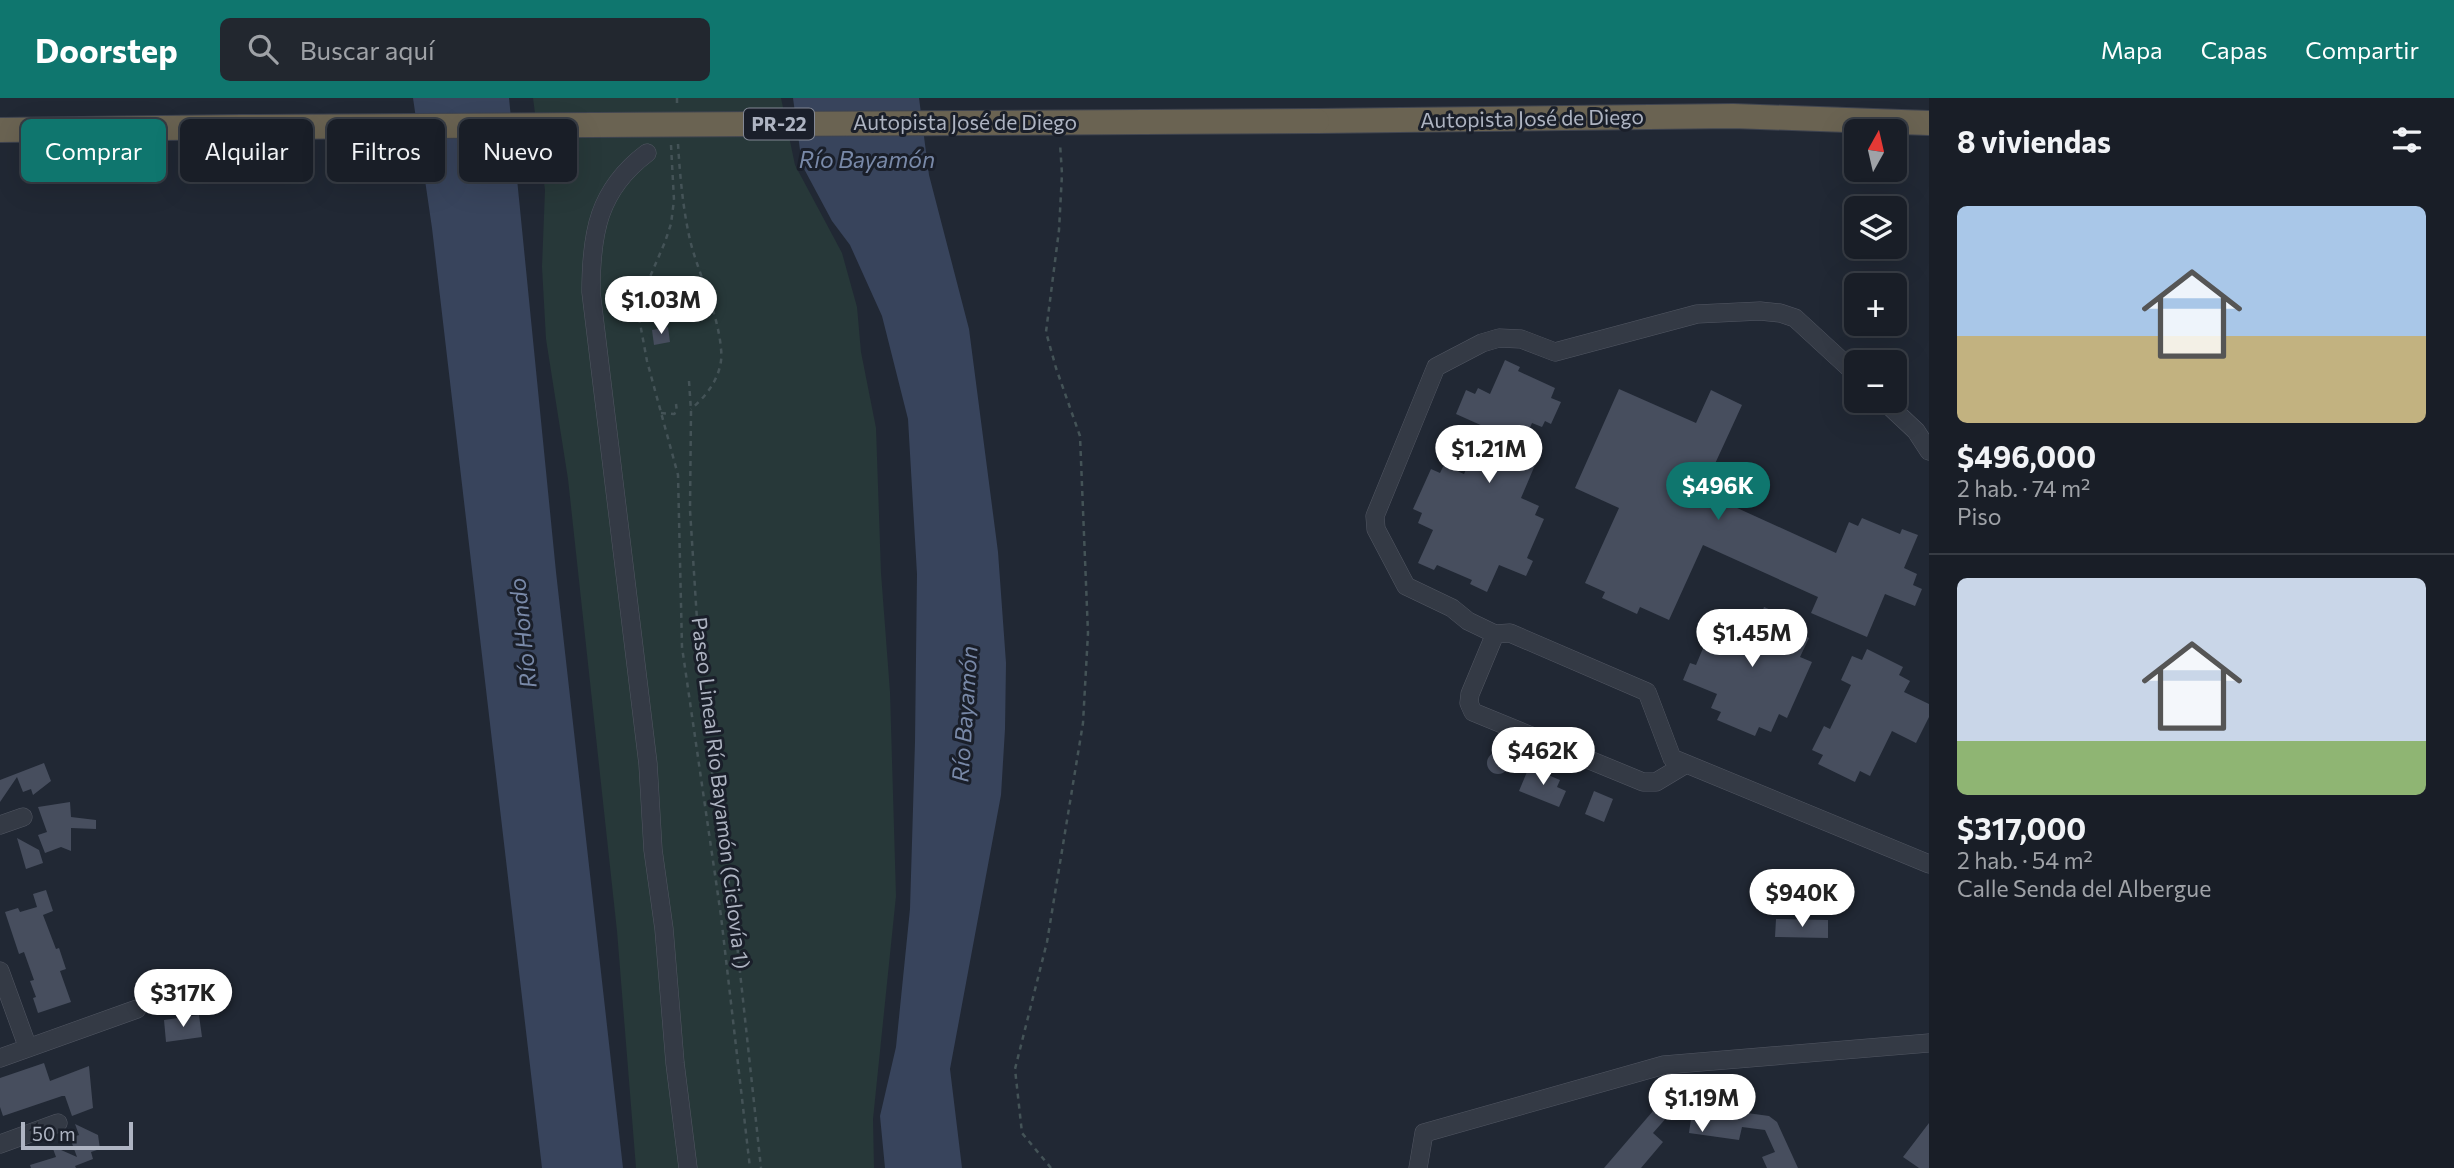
<!DOCTYPE html>
<html lang="es">
<head>
<meta charset="utf-8">
<style>
  :root { --surface:#191e27; --page:#22272f; --text:#f1f3f6; --muted:#9fa2a7; --line:#373c44; --accent:#0f766e }
  body { margin:0; font-family:Commissioner,sans-serif; background:var(--page); color:var(--text); height:100vh; display:flex; flex-direction:column; font-size:26px; white-space:nowrap }
  * { box-sizing:border-box; margin:0 }
  p { font-size:23px; color:var(--muted) }
  .icon { flex:none; width:38px; height:38px; fill:none; stroke:currentColor; stroke-width:2; stroke-linecap:round; stroke-linejoin:round }
  .map { position:relative; flex:1; overflow:hidden }
  .sheet { display:flex; flex-direction:column; background:var(--surface); width:525px }
  .sheet>* { flex:none }
  .guide { position:absolute; left:21px; top:21px; width:665px; height:63px; display:flex; gap:14px }
  .needle { width:46px; rotate:8deg }
  .buttons { position:absolute; left:1844px; top:21px; display:grid; gap:14px }
  .buttons a { display:grid; place-items:center; width:63px; height:63px; border-radius:10px; background:var(--surface); box-shadow:0 7px 28px #0002,0 0 0 2px var(--line); font-size:35px }
  .scale { position:absolute; left:21px; bottom:18px; width:112px; box-sizing:border-box; padding-left:7px; border:4px solid #aeb4c2; border-top:0; font-size:19px; line-height:24px; white-space:nowrap; color:#aeb4c2; -webkit-text-stroke:5px #1a1f2a; paint-order:stroke }
  .price { position:absolute; translate:-50% -60px; padding:0 16px; border-radius:24px; background:#fff; color:#222; font-size:23px; line-height:46px; filter:drop-shadow(0 2px 4px #0008) }
  .price::after { content:''; position:absolute; left:50%; top:42px; width:21px; height:16px; margin-left:-10px; background:inherit; clip-path:polygon(0 0,100% 0,50% 100%) }
  .price.on { background:var(--accent); color:#fff }
  ul { padding:0; list-style:none }
  li { display:grid; align-content:center; gap:14px; height:371px; padding:0 28px }
  li+li { border-top:2px solid var(--line) }
  li span { display:grid; place-items:center; height:217px; border-radius:10px; color:#555 }
  li>.icon { margin-inline-start:auto }
  span .icon { width:126px; height:126px; fill:#fffc; stroke-width:1 }
  li b { font-size:30px }
  h2 { display:flex; justify-content:space-between; align-items:center; height:84px; padding:0 28px; font-size:30px }
  .tag { padding:0 24px; border-radius:10px; background:var(--surface); box-shadow:0 7px 28px #0002,0 0 0 2px var(--line); font-size:24px; line-height:63px }
  .tag.on { background:var(--accent); color:#fff }
  header { display:flex; align-items:center; gap:42px; box-sizing:border-box; height:98px; padding:0 35px; background:var(--accent); color:#fff }
  header strong { font-size:33px }
  nav { display:flex; gap:38px; margin-inline-start:auto; font-size:24px }
  .search { width:490px; height:63px; background:var(--page); display:flex; align-items:center; gap:18px; box-sizing:border-box; padding:0 24px; border-radius:10px; color:var(--muted); font-size:26px }
  main { display:flex; flex:1; min-height:0 }
  .map>svg:first-child { display:block }
</style>
</head>
<body>
<header>
<strong>Doorstep</strong>
<div class="search"><svg class="icon" aria-label="search" viewBox="0 0 24 24"><circle cx="10" cy="10" r="6"/><path d="M15 15l6 6"/></svg>Buscar aquí</div>
<nav><a>Mapa</a><a>Capas</a><a>Compartir</a></nav>
</header>
<main>
<div class="map">
<svg width="1929" height="1070" viewBox="0 0 1929 1070">
  <rect width="100%" height="100%" fill="#212834"/>
  <path fill="#273839" d="M533,0H781L795,67L842,155L857,209L861,254L876,330L881,475L890,594L896,798L873,1021L874,1070H636L617,833L568,381L546,241L542,169L545,92Z"/>
  <path fill="#38445c" d="M413,0H509L556,474L623,1070H542L432,130Z
    M793,0H919L929,77L969,231L998,454L1006,565L1005,631L1001,697L950,971L962,1070H885L880,1018L896,949L910,811L915,644L917,476L908,321L882,218L850,147L832,123L802,67Z"/>
  <path fill="#474e5e" d="M668,229L670,244L654,247L652,232Z
    M1505,262L1520,269L1518,273L1555,290L1551,300L1561,304L1551,326L1545,323L1542,329L1532,325L1520,353L1527,356L1524,362L1535,367L1521,400L1539,408L1535,417L1544,421L1527,460L1533,463L1526,478L1499,467L1487,494L1470,486L1472,482L1437,467L1434,472L1418,465L1433,432L1418,425L1422,415L1413,411L1431,371L1440,375L1444,367L1464,376L1485,329L1456,316L1466,292L1475,296L1478,290L1490,296Z
    M1619,291L1696,325L1711,292L1742,307L1702,394L1836,455L1849,424L1858,428L1862,420L1900,436L1902,431L1918,437L1904,470L1917,476L1913,487L1922,491L1915,508L1885,496L1867,539L1811,515L1818,499L1703,447L1669,522L1640,509L1637,516L1602,500L1605,494L1585,485L1619,410L1575,390Z
    M1764,509L1804,526L1800,536L1809,540L1800,559L1812,564L1787,620L1779,616L1771,634L1759,629L1755,638L1717,622L1721,614L1711,610L1717,596L1683,582L1690,565L1696,567L1711,531L1706,529L1713,513L1745,527L1751,513L1761,517Z
    M1867,551L1903,569L1899,577L1910,583L1904,594L1929,606V619L1916,645L1892,633L1870,678L1860,673L1855,684L1818,666L1823,657L1812,652L1824,628L1830,631L1851,587L1841,582L1852,558L1862,562Z
    M1487 665a11 11 0 1 1 22 0a11 11 0 1 1-22 0Z
    M44,665L51,683L33,697L31,691L23,694L17,679L0,704V682Z
    M1529,669L1560,682L1557,689L1566,693L1559,709L1519,693Z
    M1594,693L1613,701L1604,724L1585,716Z
    M70,704L71,719L96,722V731L71,730V753L61,749L45,755L38,737L47,734L38,709Z
    M17,740L39,752L43,765L26,771Z
    M46,792L53,813L43,817L56,851L59,850L66,871L60,873L71,904L38,915L33,900L36,899L30,883L34,882L24,854L19,856L5,814L18,810L20,814L37,809L33,796Z
    M1776,821L1828,822V840L1775,839Z
    M199,917L202,939L166,944L164,922Z
    M44,965L50,983L89,968L93,1010L72,1018L65,998H62L3,1018L0,1009V980Z
    M1667,1004L1769,1018L1777,1024L1798,1070H1767L1762,1059L1775,1054L1765,1032L1742,1029L1739,1042L1689,1035L1691,1021L1668,1018L1653,1035L1663,1044L1641,1070H1604L1659,1006Z
    M1929,1025V1070H1919L1903,1059Z
    M75,1026L98,1037L100,1051L91,1054L93,1061L75,1068L76,1070H31L30,1067L56,1059L52,1048L77,1059L70,1040L79,1037Z"/>
  <g fill="none" stroke-linecap="round" stroke-linejoin="round">
    <defs>
      <path id="minor" d="M647,55C598,92 591,135 591,194L648,666L653,752L664,831L675,965L688,1070
        M1884,303L1916,333L1929,353
        M1495,536L1468,523L1452,510L1406,488L1376,431L1375,418L1436,269L1482,245L1499,240L1521,241L1555,254L1697,216L1760,213L1780,215L1795,220L1857,277
        M1686,666L1656,684H1643L1473,614L1469,605L1470,596L1495,536L1510,535L1647,594L1672,660L1929,766
        M0,727L23,719
        M0,873L28,950
        M0,960L137,911
        M0,1046L58,1025
        M1418,1070L1424,1035L1664,967L1929,945"/>
      <path id="highway" d="M1317,23L1733,18L1929,25
        M0,32L241,29"/>
    </defs>
    <use href="#minor" stroke="#525763" stroke-width="19"/>
    <use href="#highway" stroke="#3f4450" stroke-width="26"/>
    <path stroke="#445357" stroke-width="2.5" stroke-dasharray="5 5" stroke-linecap="butt" d="M677,0V8
      M678,46C680,78 683,111 690,142C699,178 718,214 721,251C724,275 708,297 691,311
      M671,47L674,102L671,126L665,144L637,209L647,263L678,377L682,549L721,818L750,1070
      M689,283L691,313L690,412L703,616L734,818L761,1070
      M661,315L674,316L677,314L676,306
      M1051,1070L1022,1035L1015,971L1047,844L1083,625L1088,535L1080,338L1056,270L1046,234L1059,132L1062,76L1060,45"/>
    <use href="#minor" stroke="#343a45" stroke-width="18"/>
    <use href="#highway" stroke="#6a6352" stroke-width="24"/>
    <defs>
      <path id="highway-bridge" d="M241,29L1317,23"/>
    </defs>
    <use href="#highway-bridge" stroke="#3f4450" stroke-width="26" stroke-linecap="butt"/>
    <use href="#highway-bridge" stroke="#6a6352" stroke-width="24"/>
  </g>
  <g text-anchor="middle" stroke-width="6" stroke-linejoin="round" paint-order="stroke">
    <rect fill="#1a1f2a" stroke="#828794" stroke-width="2" x="744" y="10.5" width="70" height="31" rx="5"/>
    <g font-size="19" font-weight="bold" fill="#aeb4c2">
      <text x="779" y="33">PR-22</text>
    </g>
    <g font-size="21" fill="#aeb4c2" stroke="#1a1f2a">
      <text transform="translate(1532 21) rotate(-1)" y="7">Autopista José de Diego</text>
      <text x="965" y="32">Autopista José de Diego</text>
      <text transform="translate(720 695) rotate(83)" y="7">Paseo Lineal Río Bayamón (Ciclovía 1)</text>
    </g>
    <g font-size="23" font-style="italic" fill="#7989a8" stroke="#1a1f2a">
      <text x="867" y="70">Río Bayamón</text>
      <text transform="translate(523 535) rotate(-96)" y="8">Río Hondo</text>
      <text transform="translate(965 616) rotate(-86)" y="8">Río Bayamón</text>
    </g>
  </g>
</svg>
<div class="buttons">
<a><svg class="needle" viewBox="-14 -14 28 28"><path d="M0-13l5 13h-10z" fill="#e53935"/><path d="M0 13l5-13h-10z" fill="#9fa2a7"/></svg></a>
<a><svg class="icon" aria-label="layers" viewBox="0 0 24 24"><path d="M12 4l9 5-9 5-9-5zM3 14l9 5 9-5"/></svg></a>
<a>+</a>
<a>−</a>
</div>
<div class="scale">50 m</div>
<b class="price" style="left:661px;top:238px">$1.03M</b>
<b class="price" style="left:1489px;top:387px">$1.21M</b>
<b class="price on" style="left:1718px;top:424px">$496K</b>
<b class="price" style="left:1752px;top:571px">$1.45M</b>
<b class="price" style="left:1543px;top:689px">$462K</b>
<b class="price" style="left:1802px;top:831px">$940K</b>
<b class="price" style="left:183px;top:931px">$317K</b>
<b class="price" style="left:1702px;top:1036px">$1.19M</b>
<div class="guide">
<a class="tag on">Comprar</a>
<a class="tag">Alquilar</a>
<a class="tag">Filtros</a>
<a class="tag">Nuevo</a>
</div>
</div>
<section class="sheet">
<h2>8 viviendas<svg class="icon" aria-label="filters" viewBox="0 0 24 24"><path d="M4 7h16M4 17h16"/><circle cx="9" cy="7" r="2"/><circle cx="15" cy="17" r="2"/></svg></h2>
<ul>
<li><span style="background:linear-gradient(#a9c7e8 60%,#c2b280 0)"><svg class="icon" aria-label="home" viewBox="0 0 24 24"><path d="M3 11l9-7 9 7M6 9v11h12V9"/></svg></span><div><b>$496,000</b><p>2 hab. · 74 m²</p><p>Piso</p></div></li>
<li><span style="background:linear-gradient(#c9d6e8 75%,#8fb573 0)"><svg class="icon" aria-label="home" viewBox="0 0 24 24"><path d="M3 11l9-7 9 7M6 9v11h12V9"/></svg></span><div><b>$317,000</b><p>2 hab. · 54 m²</p><p>Calle Senda del Albergue</p></div></li>
</ul>
</section>
</main>
</body>
</html>
